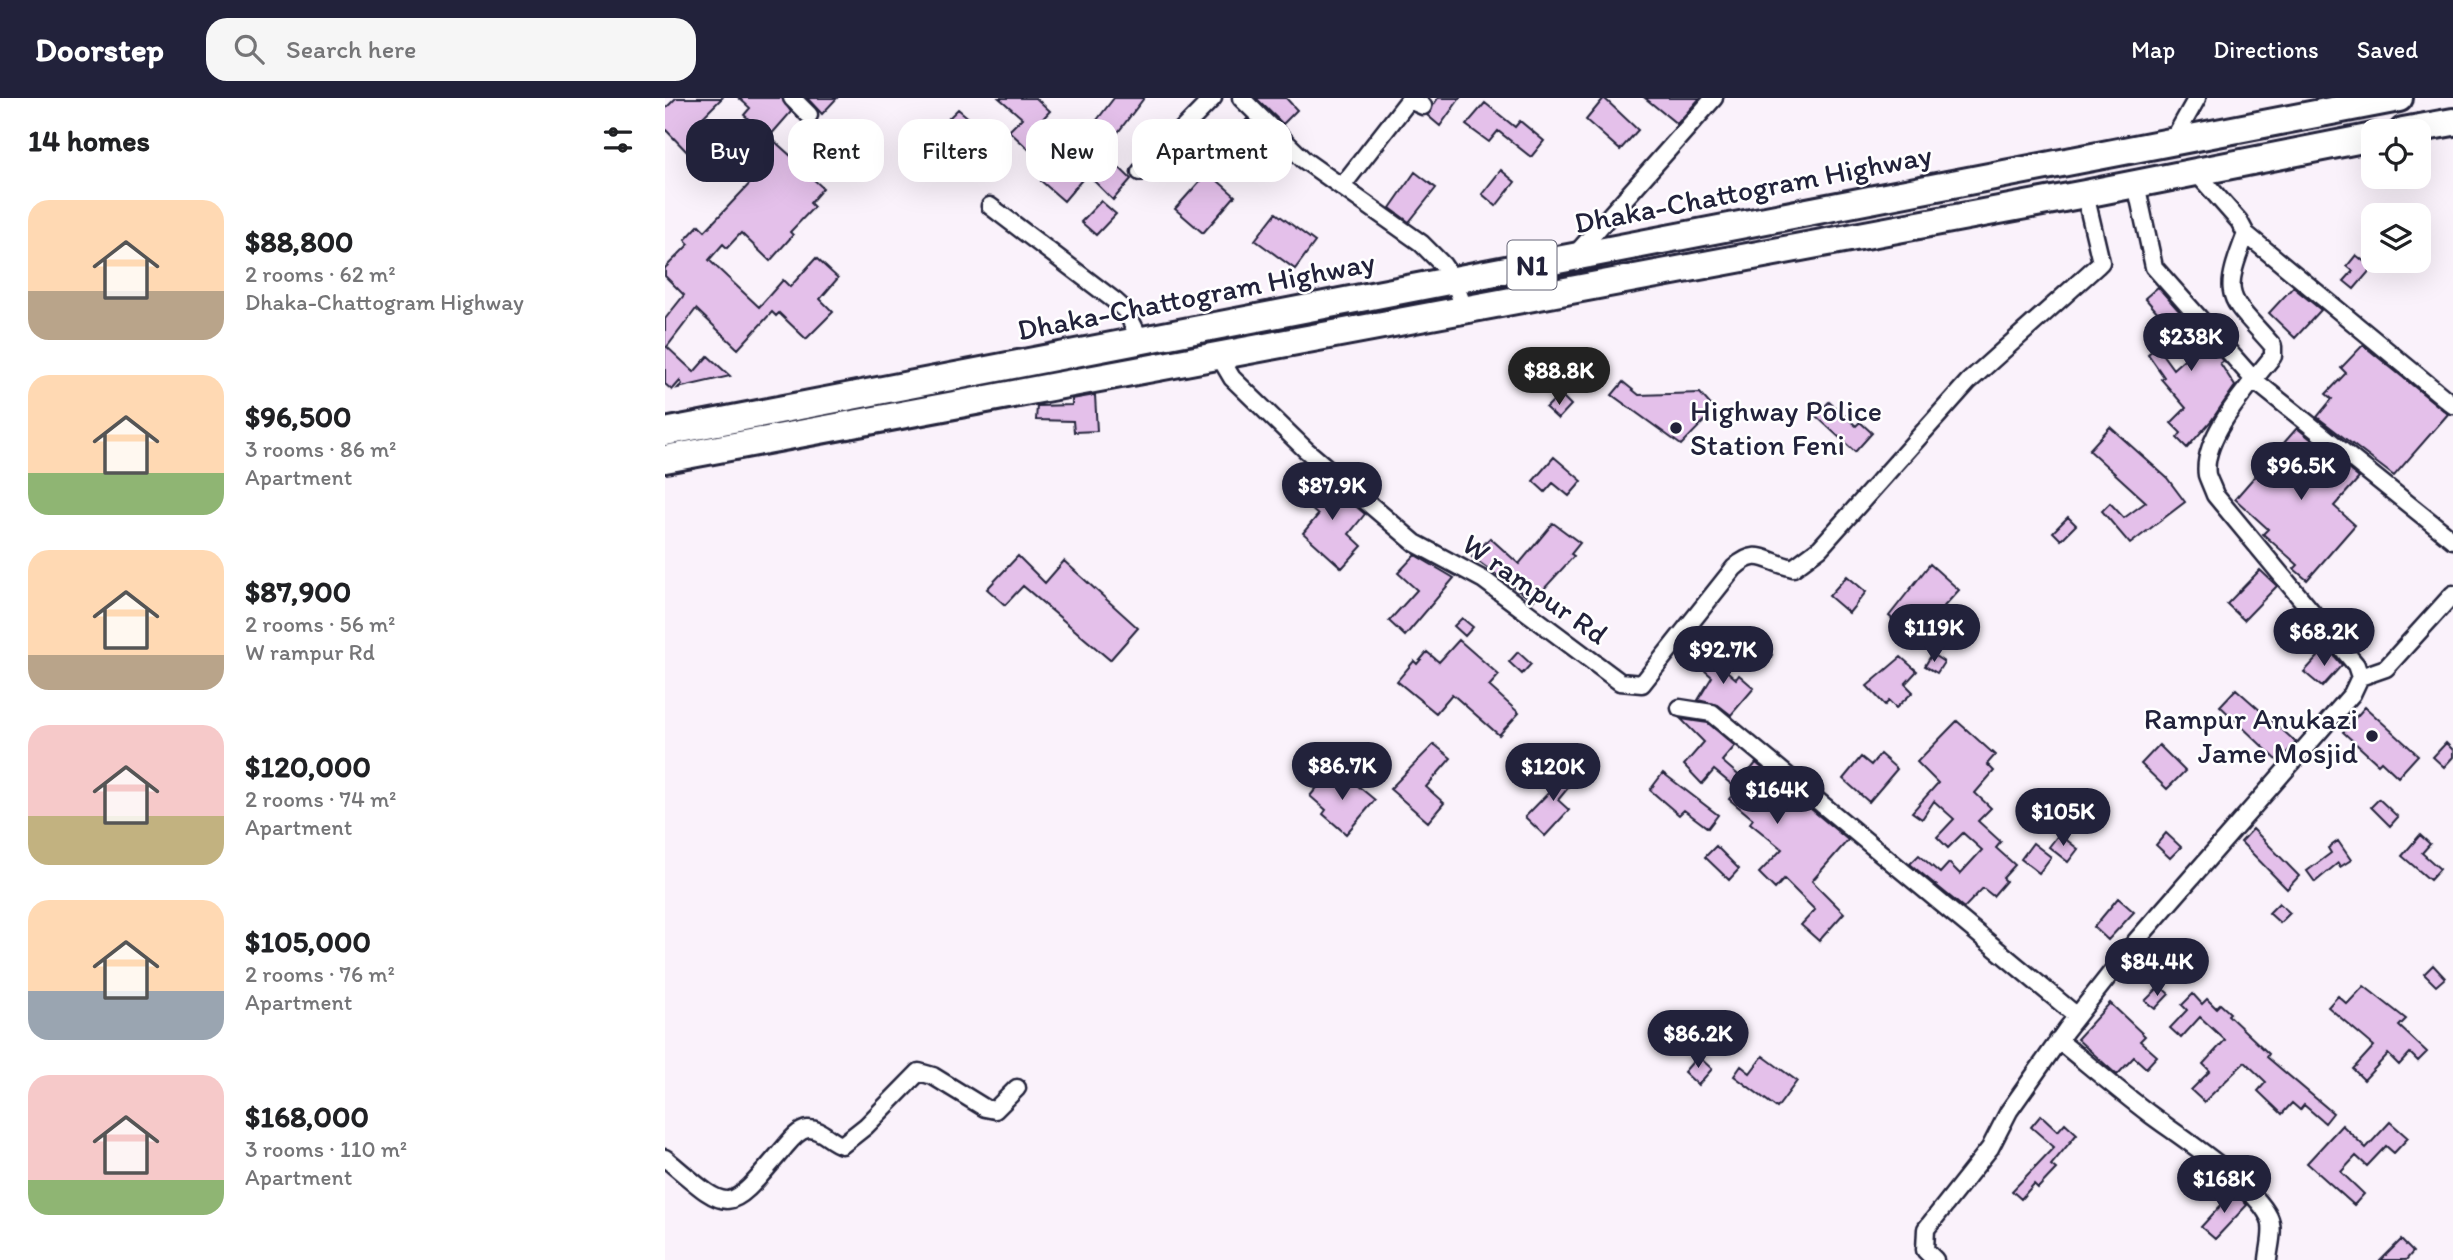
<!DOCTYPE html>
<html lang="en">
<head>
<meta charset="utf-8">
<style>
  :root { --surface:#fff; --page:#f6f6f6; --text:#202124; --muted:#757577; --accent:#22223b }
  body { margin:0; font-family:Itim,sans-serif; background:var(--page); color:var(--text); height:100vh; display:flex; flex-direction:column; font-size:26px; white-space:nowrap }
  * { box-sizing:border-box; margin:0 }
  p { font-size:23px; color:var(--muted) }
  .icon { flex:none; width:38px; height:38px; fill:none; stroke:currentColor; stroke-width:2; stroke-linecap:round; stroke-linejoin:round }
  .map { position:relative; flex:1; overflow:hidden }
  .drawer { display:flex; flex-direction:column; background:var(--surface); width:665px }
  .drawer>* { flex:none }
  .top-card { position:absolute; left:21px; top:21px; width:665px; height:63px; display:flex; gap:14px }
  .fabs { position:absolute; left:1696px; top:21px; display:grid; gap:14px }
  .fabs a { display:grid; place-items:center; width:70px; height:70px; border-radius:14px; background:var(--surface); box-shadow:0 7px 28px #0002; font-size:35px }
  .price { position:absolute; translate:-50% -60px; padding:0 16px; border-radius:24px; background:var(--accent); color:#fff; font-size:23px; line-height:46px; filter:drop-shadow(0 2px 4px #0008) }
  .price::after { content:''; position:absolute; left:50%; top:42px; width:21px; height:16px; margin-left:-10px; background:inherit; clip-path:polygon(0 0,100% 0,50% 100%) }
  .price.on { background:#222; color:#fff }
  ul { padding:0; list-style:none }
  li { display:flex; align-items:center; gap:21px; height:175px; padding:0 28px }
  li span { display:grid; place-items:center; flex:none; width:196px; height:140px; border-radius:21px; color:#555 }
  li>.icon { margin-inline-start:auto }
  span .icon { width:84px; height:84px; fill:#fffc; stroke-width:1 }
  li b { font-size:30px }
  h2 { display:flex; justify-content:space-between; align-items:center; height:84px; padding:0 28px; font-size:30px }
  .chip { padding:0 24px; border-radius:21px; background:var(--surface); box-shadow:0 7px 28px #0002; font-size:24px; line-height:63px }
  .chip.on { background:var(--accent); color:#fff }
  header { display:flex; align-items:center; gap:42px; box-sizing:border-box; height:98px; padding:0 35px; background:var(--accent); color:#fff }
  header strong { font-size:33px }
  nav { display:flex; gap:38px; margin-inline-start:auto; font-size:24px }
  .search { width:490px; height:63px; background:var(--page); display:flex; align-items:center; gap:18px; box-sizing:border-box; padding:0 24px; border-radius:21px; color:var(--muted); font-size:26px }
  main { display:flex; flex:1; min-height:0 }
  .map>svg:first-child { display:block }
</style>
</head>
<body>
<header>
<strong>Doorstep</strong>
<div class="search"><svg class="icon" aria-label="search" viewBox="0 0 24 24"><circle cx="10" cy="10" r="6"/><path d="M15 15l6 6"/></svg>Search here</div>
<nav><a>Map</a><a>Directions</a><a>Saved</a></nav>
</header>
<main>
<section class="drawer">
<h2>14 homes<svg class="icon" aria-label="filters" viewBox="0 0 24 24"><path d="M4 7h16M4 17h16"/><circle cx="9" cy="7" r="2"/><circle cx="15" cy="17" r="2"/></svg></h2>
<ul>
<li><span style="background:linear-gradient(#ffd9b3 65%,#b9a48a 0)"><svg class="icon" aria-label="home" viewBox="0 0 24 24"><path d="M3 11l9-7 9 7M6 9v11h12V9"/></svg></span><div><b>$88,800</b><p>2 rooms · 62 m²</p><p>Dhaka-Chattogram Highway</p></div></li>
<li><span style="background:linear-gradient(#ffd9b3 70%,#8fb573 0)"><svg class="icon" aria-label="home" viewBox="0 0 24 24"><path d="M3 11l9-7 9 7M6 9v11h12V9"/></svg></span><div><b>$96,500</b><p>3 rooms · 86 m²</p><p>Apartment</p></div></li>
<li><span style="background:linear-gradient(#ffd9b3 75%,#b9a48a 0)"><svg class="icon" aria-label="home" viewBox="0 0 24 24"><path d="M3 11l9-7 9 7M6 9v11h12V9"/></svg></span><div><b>$87,900</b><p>2 rooms · 56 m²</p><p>W rampur Rd</p></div></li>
<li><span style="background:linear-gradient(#f6c9c9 65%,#c2b280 0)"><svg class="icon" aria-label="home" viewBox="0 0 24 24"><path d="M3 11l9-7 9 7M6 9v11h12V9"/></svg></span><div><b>$120,000</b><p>2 rooms · 74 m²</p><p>Apartment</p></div></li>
<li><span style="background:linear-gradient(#ffd9b3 65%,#9aa5b1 0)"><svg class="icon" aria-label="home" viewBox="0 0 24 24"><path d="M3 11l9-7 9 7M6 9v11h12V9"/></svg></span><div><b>$105,000</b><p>2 rooms · 76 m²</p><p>Apartment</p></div></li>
<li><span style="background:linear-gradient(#f6c9c9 75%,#8fb573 0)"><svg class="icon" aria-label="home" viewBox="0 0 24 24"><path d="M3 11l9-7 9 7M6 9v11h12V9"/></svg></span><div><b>$168,000</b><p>3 rooms · 110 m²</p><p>Apartment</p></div></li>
</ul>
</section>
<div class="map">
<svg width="1788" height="1162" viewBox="0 0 1788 1162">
  <rect width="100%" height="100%" fill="#faf2fb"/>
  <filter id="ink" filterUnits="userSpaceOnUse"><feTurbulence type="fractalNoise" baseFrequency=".0143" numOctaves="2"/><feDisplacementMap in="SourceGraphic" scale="14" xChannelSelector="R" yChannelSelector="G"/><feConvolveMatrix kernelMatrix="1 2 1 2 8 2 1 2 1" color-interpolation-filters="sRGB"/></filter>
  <g filter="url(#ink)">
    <path fill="#e4c0ea" stroke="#22223b" stroke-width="2" d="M11,0H57L31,26L45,40L26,58L0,31V11Z
      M74,0H117L126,14L104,39L79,17L85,10Z
      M142,0H172L157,16Z
      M334,0H371L385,13L371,28L390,45L387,48L421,77L399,103L376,83L386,72L344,33L357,20Z
      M449,0H479L441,50L422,35Z
      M591,0H621L632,12L618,26Z
      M773,0H795L775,28L762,17Z
      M939,0L973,32L955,52L921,22Z
      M980,0H1035L1012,26Z
      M820,5L850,29L855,23L879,43L866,59L833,33L824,44L801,27Z
      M293,11L313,28L304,37L284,20Z
      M582,21L604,42L598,49L576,28Z
      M156,26L177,45L146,79L158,90L145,105L149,109L125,134L128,137L105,163L76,135L62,150L58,146L44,162L94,209L118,182L125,189L151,160L173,180L155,201L168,214L141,241L114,215L111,218L107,214L73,251L31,211L2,249L29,274L43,258L65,278L13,290L17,286L15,283L7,292L0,286V221L19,197L0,178V170L24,146L20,142L34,127L40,133L90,80L80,72L107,41L126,58Z
      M436,52L466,81L448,102L418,72Z
      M836,72L850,84L831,108L817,96Z
      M543,74L570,98L538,135L510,111Z
      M750,74L771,90L744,124L725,110Z
      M436,103L451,116L431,137L416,124Z
      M611,115L650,144L630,171L590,142Z
      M1691,157L1707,170L1689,191L1679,183L1688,173L1682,168Z
      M1493,189L1558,263L1555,265L1570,288L1546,323L1522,350L1512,340L1516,335L1506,325L1521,310L1496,281L1499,279L1483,256L1492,249L1508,271L1527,254L1480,200Z
      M1628,189L1656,212L1630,240L1604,215Z
      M1698,247L1783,316L1729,378L1652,319L1667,301L1661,296L1681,275L1676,270Z
      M958,284L974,297L1035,295L1050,312L1016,347L947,297Z
      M895,296L906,307L893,321L881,310Z
      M430,297L432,333L409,334L408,323L371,322L372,308L407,307V301Z
      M1164,304L1191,328L1195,324L1207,335L1190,354L1151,318Z
      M1445,329L1502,380L1520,404L1465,446L1437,413L1445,405L1459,420L1481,404L1424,352Z
      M1632,330L1694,380L1669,408L1690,427L1642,482L1629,471L1633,467L1598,436L1603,431L1570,401Z
      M889,359L917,383L904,398L888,385L880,394L868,383Z
      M655,378L700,416L684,436L697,448L677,470L638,435L653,417L635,401Z
      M1403,419L1411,427L1396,442L1388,434Z
      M888,425L915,445L906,456L909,458L868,503L807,459L825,440L854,466Z
      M750,457L789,480L740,538L724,523L752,492L733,475Z
      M353,458L380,485L399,463L473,530L445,562L358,488L340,507L322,491Z
      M1265,466L1294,492L1250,540L1224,518Z
      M1595,472L1612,488L1579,522L1562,506Z
      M1182,478L1201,494L1184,515L1164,498Z
      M797,520L808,529L800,538L789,528Z
      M794,542L834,577L824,588L854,615L834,637L787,596L771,615L732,583L749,563L752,566L762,554L774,564Z
      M1083,544L1107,557L1100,569L1078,557Z
      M1662,549L1677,567L1657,589L1639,574Z
      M853,554L866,566L857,576L844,564Z
      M1040,554L1071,581L1074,577L1089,590L1066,617L1053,607L1033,602L1047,579L1031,565Z
      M1267,556L1279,564L1272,575L1260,568Z
      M1236,559L1252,573L1240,586L1248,594L1231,610L1224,603L1220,607L1202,588Z
      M1571,591L1631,644L1614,664L1555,608Z
      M1700,609L1753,657L1733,679L1716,663L1713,666L1678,634Z
      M1016,621L1043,625L1070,648L1057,663L1078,681L1091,665L1183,742L1147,783L1179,815L1154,843L1136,827L1150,812L1119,781L1110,791L1094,775L1117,751L1085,725L1088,721L1064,701L1072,691L1049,672L1037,686L1019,667L1039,644Z
      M1292,623L1330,657L1322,666L1329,673L1310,695L1326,710L1313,723L1336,744L1331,750L1350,767L1338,780L1341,783L1328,798L1318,790L1299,810L1245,766L1254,757L1275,775L1284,765L1295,776L1317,752L1298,735L1283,750L1272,739L1289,721L1269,703L1257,721L1247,714L1273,685L1252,664Z
      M1781,645L1788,652V659L1779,669L1768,659Z
      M769,646L786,660L761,689L779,705L763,724L725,691Z
      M1494,647L1520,673L1502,691L1476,666Z
      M1215,656L1232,671L1204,704L1178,681L1196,659L1206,667Z
      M904,666L917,673L893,702L904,712L880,738L860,719L897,681L894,678Z
      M665,674L682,689L687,683L710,702L681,736L658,716L661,712L645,698Z
      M998,675L1053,717L1043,730L1019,712L1014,717L985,692Z
      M1714,701L1733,719L1725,728L1706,709Z
      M1588,731L1634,778L1622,791L1576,744Z
      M1501,735L1516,749L1505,760L1491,747Z
      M1394,736L1413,751L1403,764L1384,749Z
      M1755,737L1765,746L1757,755L1775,771L1765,782L1737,758Z
      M1673,743L1686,762L1675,769L1673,765L1650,784L1642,773L1666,755L1663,750Z
      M1368,745L1386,759L1374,775L1356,761Z
      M1051,748L1074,771L1064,782L1040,759Z
      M1453,800L1469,814L1443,842L1429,829Z
      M1614,805L1625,815L1615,825L1604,815Z
      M1768,867L1780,880L1771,888L1759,876Z
      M1495,888L1504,896L1490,911L1480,903Z
      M1699,888L1741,921L1734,928L1762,954L1753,963L1745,955L1734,967L1723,956L1699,982L1688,971L1709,948L1663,909L1673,898L1682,906Z
      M1528,896L1537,906L1542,901L1551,910L1555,906L1565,915L1563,917L1604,956L1602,959L1668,1015L1660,1025L1639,1007L1635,1012L1627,1005L1617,1016L1593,993L1601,984L1580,964L1539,1004L1526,992L1545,973L1538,966L1560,942L1535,919L1516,940L1505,930L1522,912L1517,907Z
      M1445,905L1480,938L1475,943L1492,958L1481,970L1469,959L1452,977L1412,941Z
      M1033,958L1047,971L1033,987L1019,974Z
      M1098,958L1132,983L1112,1010L1069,978L1076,968L1085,975Z
      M1376,1017L1393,1033L1400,1025L1412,1036L1386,1067L1391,1071L1373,1090L1369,1086L1356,1101L1347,1093L1389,1049L1366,1029Z
      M1725,1024L1743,1040L1729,1055L1721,1048L1702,1068L1691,1058L1676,1074L1699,1096L1689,1107L1642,1065L1677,1027L1701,1050Z
      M1569,1093L1582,1107L1550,1141L1536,1129Z
      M1736,1142L1748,1154L1741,1162H1716Z"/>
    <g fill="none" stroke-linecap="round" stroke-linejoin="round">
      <defs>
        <path id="minor" d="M127,0L144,17
          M576,0L639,62L756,145L778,167L789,183L799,210
          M1506,46L1532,0
          M1529,72L1574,123L1581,136C1555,203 1564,197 1608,248V258C1586,286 1536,339 1542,377C1544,383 1548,391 1550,397L1691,567L1695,579
          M475,74L548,0
          M1471,86L1489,169L1589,282L1788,442
          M677,88L744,2L758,8
          M325,108L450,203L461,213L475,241
          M1581,136L1788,307
          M909,158L1049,0
          M554,258L567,280L641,352L750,445L819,482L955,584L977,586L1069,470C1093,448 1100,464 1128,470L1155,450L1303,284L1432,168L1436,164L1420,96
          M1015,610L1047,615L1412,918
          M1393,942C1424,967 1454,993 1486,1017C1517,1040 1587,1085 1604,1119C1610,1131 1604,1149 1603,1162
          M0,1060C67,1117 61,1118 119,1050C125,1043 133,1032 143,1031C156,1030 165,1044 177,1047L201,1028L254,974L268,978L320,1010L330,1012L352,990
          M1270,1162L1260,1152L1261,1131L1325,1050L1344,1013L1401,932L1471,843L1687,596L1695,579L1721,570L1788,496"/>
        <path id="trunk" d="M1738,33L1788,24
          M0,334L1734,0
          M0,361L1420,96L1708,39"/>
      </defs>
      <use href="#minor" stroke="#22223b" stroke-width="21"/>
      <use href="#trunk" stroke="#22223b" stroke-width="32"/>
      <use href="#minor" stroke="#fff" stroke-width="16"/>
      <use href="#trunk" stroke="#fff" stroke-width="26"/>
    </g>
  </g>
  <g fill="#22223b" stroke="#fff" stroke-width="2.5">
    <circle cx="1011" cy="330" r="7"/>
    <circle cx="1707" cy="638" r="7"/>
  </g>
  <g text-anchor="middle" stroke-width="5" stroke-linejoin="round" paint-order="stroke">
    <rect fill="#fff" stroke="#646476" stroke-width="2" x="842.5" y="142.5" width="49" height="49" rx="5"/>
    <g font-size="28" font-weight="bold" fill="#22223b">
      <text x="867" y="177">N1</text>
    </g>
    <g font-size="30" fill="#22223b" stroke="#fff">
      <text transform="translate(1088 91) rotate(-11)" y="10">Dhaka-Chattogram Highway</text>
      <text transform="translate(531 198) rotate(-11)" y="10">Dhaka-Chattogram Highway</text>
      <text transform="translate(870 491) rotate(35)" y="10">W rampur Rd</text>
    </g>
    <g font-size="30" fill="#22223b" stroke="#fff" text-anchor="start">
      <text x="1025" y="323">Highway Police<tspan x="1025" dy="34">Station Feni</tspan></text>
      <text x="1693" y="631" text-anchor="end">Rampur Anukazi<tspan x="1693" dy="34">Jame Mosjid</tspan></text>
    </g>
  </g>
</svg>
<div class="fabs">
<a><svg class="icon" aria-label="locate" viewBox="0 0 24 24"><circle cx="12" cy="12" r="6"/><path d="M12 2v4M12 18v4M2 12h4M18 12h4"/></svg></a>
<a><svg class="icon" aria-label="layers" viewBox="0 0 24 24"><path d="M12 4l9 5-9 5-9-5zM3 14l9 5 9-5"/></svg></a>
</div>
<b class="price" style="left:1526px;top:275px">$238K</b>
<b class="price on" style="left:894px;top:309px">$88.8K</b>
<b class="price" style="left:1636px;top:404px">$96.5K</b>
<b class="price" style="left:667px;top:424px">$87.9K</b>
<b class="price" style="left:1269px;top:566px">$119K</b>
<b class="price" style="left:1659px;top:570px">$68.2K</b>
<b class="price" style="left:1058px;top:588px">$92.7K</b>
<b class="price" style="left:677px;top:704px">$86.7K</b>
<b class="price" style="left:888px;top:705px">$120K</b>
<b class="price" style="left:1112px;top:728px">$164K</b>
<b class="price" style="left:1398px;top:750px">$105K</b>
<b class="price" style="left:1492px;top:900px">$84.4K</b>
<b class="price" style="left:1033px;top:972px">$86.2K</b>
<b class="price" style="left:1559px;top:1117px">$168K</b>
<div class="top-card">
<a class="chip on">Buy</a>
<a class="chip">Rent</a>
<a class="chip">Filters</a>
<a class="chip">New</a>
<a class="chip">Apartment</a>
</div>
</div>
</main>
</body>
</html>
